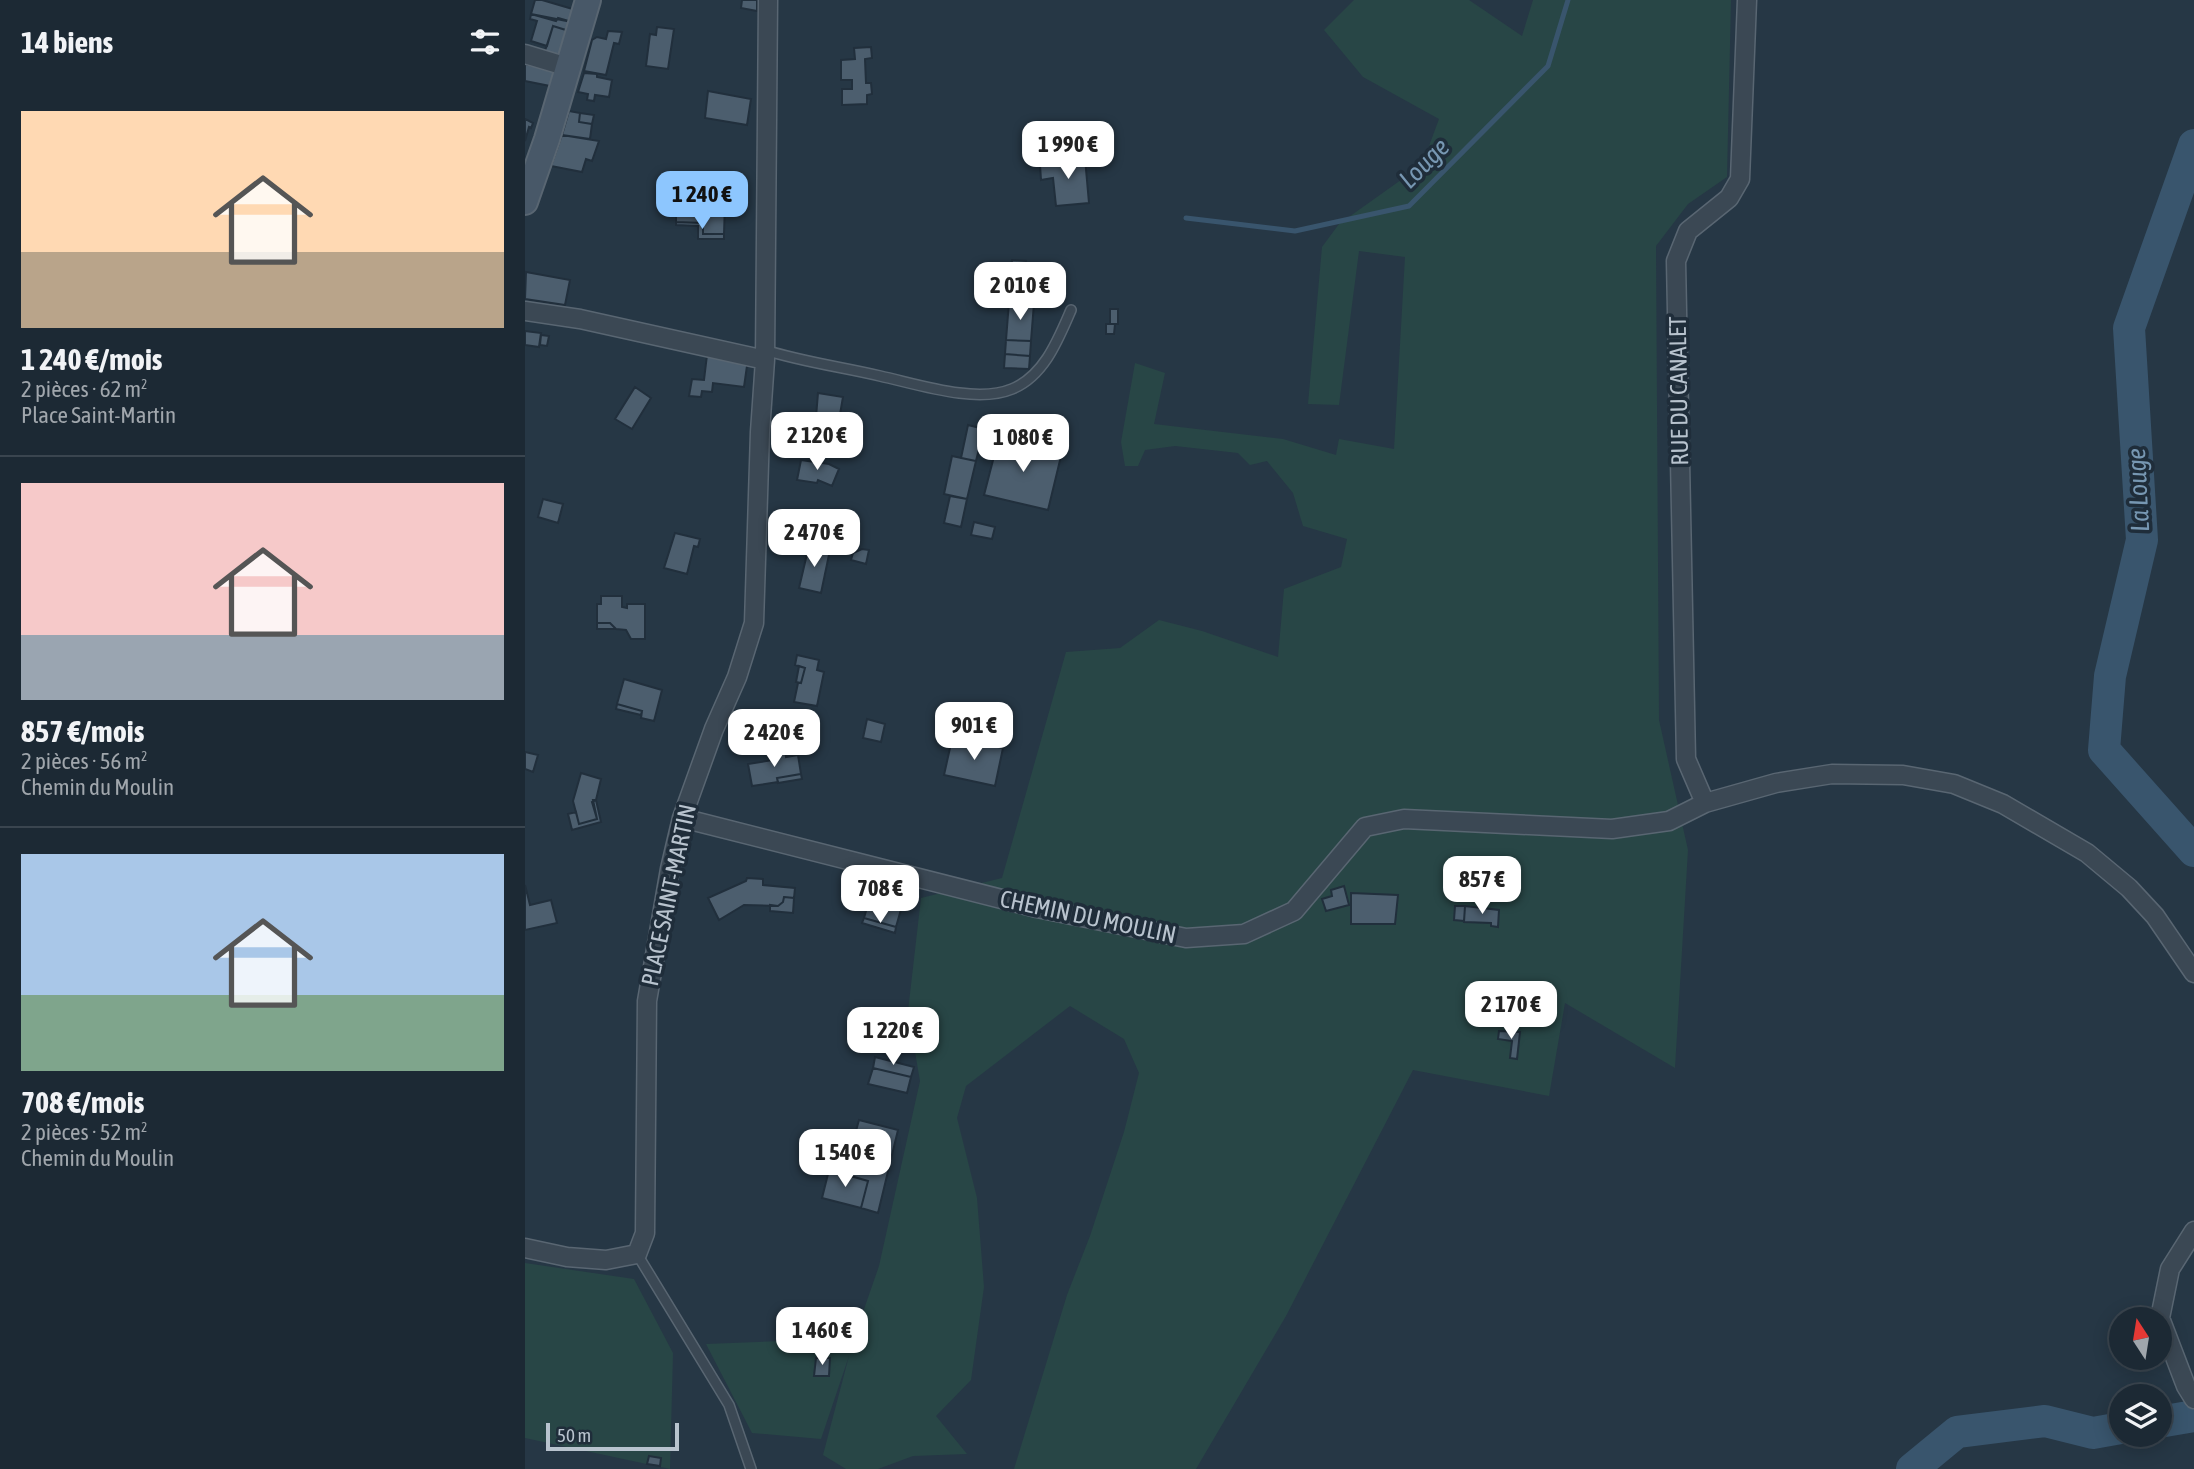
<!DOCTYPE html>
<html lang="fr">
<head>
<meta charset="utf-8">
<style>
  :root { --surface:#1c2934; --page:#25313c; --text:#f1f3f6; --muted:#a0a6ac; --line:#3a454f; --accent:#8dc6fe }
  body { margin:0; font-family:"Asap Condensed",sans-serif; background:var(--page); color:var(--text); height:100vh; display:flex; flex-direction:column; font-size:26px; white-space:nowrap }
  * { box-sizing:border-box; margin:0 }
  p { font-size:23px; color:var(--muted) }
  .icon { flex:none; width:38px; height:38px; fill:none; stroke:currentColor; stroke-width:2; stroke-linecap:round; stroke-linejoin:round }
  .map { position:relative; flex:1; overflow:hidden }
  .sheet { display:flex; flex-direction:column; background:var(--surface); width:525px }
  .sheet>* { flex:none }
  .needle { width:46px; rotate:348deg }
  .buttons { position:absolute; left:1584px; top:1307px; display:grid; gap:14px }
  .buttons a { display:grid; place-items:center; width:63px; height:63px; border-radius:50%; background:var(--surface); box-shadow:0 4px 18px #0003,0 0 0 2px var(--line); font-size:35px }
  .scale { position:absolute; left:21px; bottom:18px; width:133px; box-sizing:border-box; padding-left:7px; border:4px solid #b8c3ce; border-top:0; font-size:19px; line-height:24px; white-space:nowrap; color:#b8c3ce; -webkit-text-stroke:5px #1f2d3a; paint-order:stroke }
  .price { position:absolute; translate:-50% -60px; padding:0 16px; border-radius:14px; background:#fff; color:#222; font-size:23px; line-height:46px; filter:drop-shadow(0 2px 4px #0008) }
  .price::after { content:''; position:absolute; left:50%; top:42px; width:21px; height:16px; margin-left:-10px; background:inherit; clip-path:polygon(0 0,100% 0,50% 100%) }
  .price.on { background:var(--accent); color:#111 }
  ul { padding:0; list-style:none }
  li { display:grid; align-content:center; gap:14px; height:371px; padding:0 21px }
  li+li { border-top:2px solid var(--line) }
  li span { display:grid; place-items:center; height:217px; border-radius:0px; color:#555 }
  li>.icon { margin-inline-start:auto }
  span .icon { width:126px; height:126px; fill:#fffc; stroke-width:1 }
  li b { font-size:30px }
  h2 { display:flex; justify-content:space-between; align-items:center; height:84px; padding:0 21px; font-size:30px }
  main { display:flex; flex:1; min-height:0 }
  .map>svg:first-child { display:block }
</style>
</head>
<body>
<main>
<section class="sheet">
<h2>14 biens<svg class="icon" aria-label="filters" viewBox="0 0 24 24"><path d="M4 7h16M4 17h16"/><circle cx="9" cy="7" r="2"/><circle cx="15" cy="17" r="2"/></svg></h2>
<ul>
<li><span style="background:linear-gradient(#ffd9b3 65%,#b9a48a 0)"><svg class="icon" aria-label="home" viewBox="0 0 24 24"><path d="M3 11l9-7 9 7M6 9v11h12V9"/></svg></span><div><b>1 240 €/mois</b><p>2 pièces · 62 m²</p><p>Place Saint-Martin</p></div></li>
<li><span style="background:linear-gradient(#f6c9c9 70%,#9aa5b1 0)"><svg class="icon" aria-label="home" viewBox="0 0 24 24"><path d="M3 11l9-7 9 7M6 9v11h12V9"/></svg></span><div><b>857 €/mois</b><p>2 pièces · 56 m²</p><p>Chemin du Moulin</p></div></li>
<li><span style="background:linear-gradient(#a9c7e8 65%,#7fa58c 0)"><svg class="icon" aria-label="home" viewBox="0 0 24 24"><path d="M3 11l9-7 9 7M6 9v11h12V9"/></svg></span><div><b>708 €/mois</b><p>2 pièces · 52 m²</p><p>Chemin du Moulin</p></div></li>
</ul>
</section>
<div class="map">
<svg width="1669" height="1469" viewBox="0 0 1669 1469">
  <rect width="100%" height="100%" fill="#263745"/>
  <path fill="#284646" d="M829,0H944L997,36L1008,0H1206L1202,177L1163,204L1131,246L1134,720L1163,850L1150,1068L1040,1003L1024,1096L888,1070L761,1316L671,1469H489L542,1295L565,1236L599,1132L614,1073L599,1039L545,1006L441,1086L432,1118L452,1198L459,1287L446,1380L411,1416L442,1454L388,1456L353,1469H321L298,1455L324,1356L296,1439L227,1433L181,1344L329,1338L354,1266L395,1081L383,1011L396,898L477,878L541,652L595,648L634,620L677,631L753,657L759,589L816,567L822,539L778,526L768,493L742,461L725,465L713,453L650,446L620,450L613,466H600L596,442L610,363L640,373L629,424L758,439L811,455L814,439L869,449L880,257L834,251L814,405L783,404L797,247L814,224L897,165L914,119L838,77L799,30Z
    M0,1263L109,1279L148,1353L145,1469L0,1438Z"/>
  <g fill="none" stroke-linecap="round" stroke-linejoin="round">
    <path stroke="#39556d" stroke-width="5" d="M661,218L770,231L884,206L1023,66L1043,0"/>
    <path stroke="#39556d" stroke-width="32" d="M1669,145L1604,328L1617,540L1585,676L1579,750L1669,851
      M1634,1422L1669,1416
      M1387,1469L1432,1432L1520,1421L1568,1433L1596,1428"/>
  </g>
  <path fill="#4c5e6e" stroke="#212f3c" stroke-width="2" d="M10,0H17L51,10L47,22L6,14Z
    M217,0H232V11L216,8Z
    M6,14L31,21L33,18L47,22L44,31L28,26L22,46L6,41L12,21L5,19Z
    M28,26L44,31L37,59L19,54Z
    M132,27L149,29L143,69L121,66L125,34L131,35Z
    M83,31L97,32L94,44L89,43L81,75L59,71L67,40L72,37L81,39Z
    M346,47L347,58L340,59L341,83H346L347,94L342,95V104L317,105V89H327V80H316V60L330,59L329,48Z
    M0,64L34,71L30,87L0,81Z
    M59,73L72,74V77L87,80L84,97L70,95L69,101L62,100L63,94L53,92Z
    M183,91L226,99L222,125L180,118Z
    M44,111L55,113L54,122L67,124L65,139L37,135Z
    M55,113L69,115L67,124L54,122Z
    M0,119L8,123L6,128L4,127L0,141Z
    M37,135L74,141L67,161L61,159L57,172L26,166Z
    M527,155H533V161L560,158L564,203L531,206L528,178L516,180L515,165L528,163Z
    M151,199H175L174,203L200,204L199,234H178V223L151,222Z
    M151,222L178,223V234H199V239H173V226L151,225Z
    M487,260L501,261L499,281H510L509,303L484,302Z
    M1,272L45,280L40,305L0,299Z
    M484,302L509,303L506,341L481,340Z
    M585,309H593V324H585Z
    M581,324H590L589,334H581Z
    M0,331L16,333L14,347L0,345Z
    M16,335L24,336L22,346L15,345Z
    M481,340L506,341L505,356L480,354Z
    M480,354L505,356L504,369L479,368Z
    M182,355L223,359L219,387L188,383L187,392L177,391L176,397L164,396L167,379L179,380Z
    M110,387L126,398L107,429L90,419Z
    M293,393L318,397L312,432L290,429Z
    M443,425L459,429L451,461L436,458Z
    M474,437L537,452L523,510L459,495Z
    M427,456L451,461L442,499L419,494Z
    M276,460L304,464L314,469L307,486L293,480L292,483L272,480Z
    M425,496L442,499L436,527L419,523Z
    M18,499L38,504L33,523L13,517Z
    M449,522L470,527L467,539L446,535Z
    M150,533L175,539L173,547L169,546L162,574L139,568Z
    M279,545L305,550L296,593L274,588L282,554L277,553Z
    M337,549L344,550L341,564L326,560L328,553Z
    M76,596H97V607L102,608V604H120V639H106L101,630L91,629L85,623H72V604H76Z
    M72,623H85L91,629H72Z
    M272,655L294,660L292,670L299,672L292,706L269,702L273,683H276L280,668L270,665Z
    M274,666L280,668L276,683L271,682Z
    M99,679L137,690L129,721L116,718L117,711L92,704Z
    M92,704L117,711L116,715L91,709Z
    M342,719L360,724L356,742L338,738Z
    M427,739L478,748L470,786L419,775Z
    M260,751L261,757L273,755L276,774L252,778L253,782L227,786L223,764L248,760L247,754Z
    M0,752L13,755L8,772L0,769Z
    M56,773L76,779L71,800L67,802L72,819L54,824L48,801Z
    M276,774L277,779L253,783L252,778Z
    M68,800H71L76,822L47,830L43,814L51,812L54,824L72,819Z
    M222,878L238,879V885L270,888L269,898L259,897L258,902L253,906L219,905L194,920L183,898L221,881Z
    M0,885L5,905L26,900L32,923L0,930Z
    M819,886L824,905L801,911L797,899L807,896L806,890Z
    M826,893L873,895L870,924H826Z
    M259,897L269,898L268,913L245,911V905L253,906L258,902Z
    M345,897L377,906L371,927L339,918Z
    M930,906H940L939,921L929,920Z
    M940,906L974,910L973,927L966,926V923L939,922Z
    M339,918L371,927L370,933L337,923Z
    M974,1031L995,1032L992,1059L985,1058L987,1041L973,1039Z
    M350,1057L389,1067L386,1077L348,1068Z
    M348,1068L386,1077L382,1093L343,1084Z
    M334,1120L373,1130L353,1213L336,1208L343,1181L319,1174Z
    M304,1170L343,1181L336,1208L297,1198Z
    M291,1358H305L304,1376H289Z
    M124,1456L136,1458L135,1466L122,1464Z"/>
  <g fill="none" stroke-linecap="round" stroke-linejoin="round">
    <defs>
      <path id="lane" d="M240,350C278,362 317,367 355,376C392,384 451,404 487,389C519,376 533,340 546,310
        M112,1254L204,1405L226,1469"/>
      <path id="street" d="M0,54L43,67
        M0,311L55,319L240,360
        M1180,803L1161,759L1151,261L1163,231L1204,198L1215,179L1222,0
        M157,818L512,908L661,938L719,934L769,911L840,827L879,819L1087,829L1144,821L1180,803L1251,783L1307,774L1378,775L1429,784L1478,804L1562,853L1604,888L1630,916L1669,973
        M1669,1231L1645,1269L1635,1318L1661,1386L1669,1399
        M0,1248L42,1257L81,1260L112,1254L120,1233L122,1001L145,869L157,818L189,729L212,677L229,623L235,432L240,360L243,0"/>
      <path id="secondary" d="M0,202L22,139L63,0"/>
    </defs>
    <use href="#lane" stroke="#596672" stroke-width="12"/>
    <use href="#street" stroke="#596672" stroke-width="21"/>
    <use href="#secondary" stroke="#596672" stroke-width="28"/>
    <use href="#lane" stroke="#3b4854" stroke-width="9"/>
    <use href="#street" stroke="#3b4854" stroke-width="18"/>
    <use href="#secondary" stroke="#485868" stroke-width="24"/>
  </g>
  <g text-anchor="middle" stroke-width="7" stroke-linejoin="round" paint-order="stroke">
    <g font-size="24" fill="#b8c3ce" stroke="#1f2d3a">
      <text transform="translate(1154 391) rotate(-91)" y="8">RUE DU CANALET</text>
      <text transform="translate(144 895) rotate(-78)" y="8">PLACE SAINT-MARTIN</text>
      <text transform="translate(563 917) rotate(12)" y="8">CHEMIN DU MOULIN</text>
    </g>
    <g font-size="26" font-style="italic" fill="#7797b2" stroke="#1f2d3a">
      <text transform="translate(899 163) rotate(-45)" y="9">Louge</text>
      <text transform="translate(1613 490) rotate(-93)" y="9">La Louge</text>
    </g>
  </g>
</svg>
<div class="buttons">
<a><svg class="needle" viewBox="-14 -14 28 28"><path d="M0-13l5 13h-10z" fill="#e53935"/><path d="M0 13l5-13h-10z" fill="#a0a6ac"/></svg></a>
<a><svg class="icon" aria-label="layers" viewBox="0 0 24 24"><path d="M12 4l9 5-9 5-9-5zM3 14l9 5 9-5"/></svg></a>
</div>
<div class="scale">50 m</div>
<b class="price" style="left:543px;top:181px">1 990 €</b>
<b class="price on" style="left:177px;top:231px">1 240 €</b>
<b class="price" style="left:495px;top:322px">2 010 €</b>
<b class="price" style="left:292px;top:472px">2 120 €</b>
<b class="price" style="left:498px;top:474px">1 080 €</b>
<b class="price" style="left:289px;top:569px">2 470 €</b>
<b class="price" style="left:449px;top:762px">901 €</b>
<b class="price" style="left:249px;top:769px">2 420 €</b>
<b class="price" style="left:957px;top:916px">857 €</b>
<b class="price" style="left:355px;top:925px">708 €</b>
<b class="price" style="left:986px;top:1041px">2 170 €</b>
<b class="price" style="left:368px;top:1067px">1 220 €</b>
<b class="price" style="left:320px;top:1189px">1 540 €</b>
<b class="price" style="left:297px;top:1367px">1 460 €</b>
</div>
</main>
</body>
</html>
